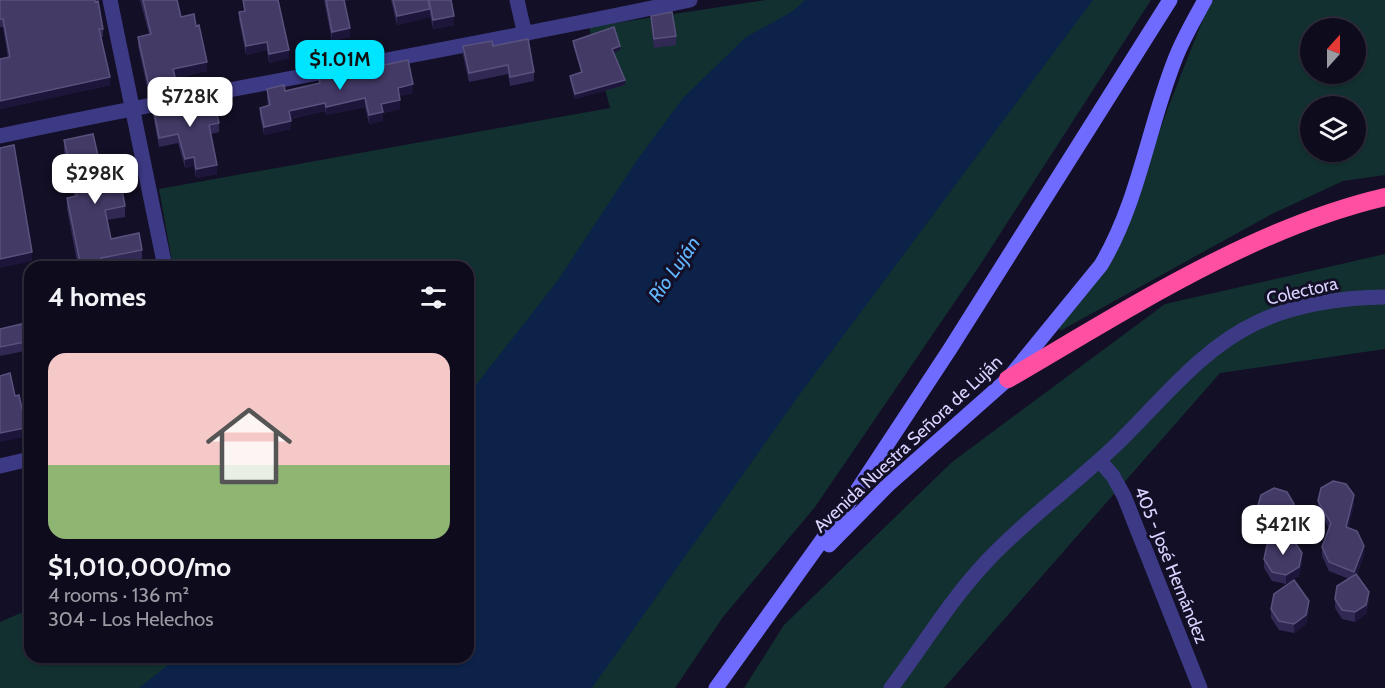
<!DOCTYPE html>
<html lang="en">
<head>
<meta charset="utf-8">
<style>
  :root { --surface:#0e0b1c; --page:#1c1929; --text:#f1f3f6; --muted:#9b9ba3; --line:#2e2b3b; --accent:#00e5ff }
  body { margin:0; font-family:Cabin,sans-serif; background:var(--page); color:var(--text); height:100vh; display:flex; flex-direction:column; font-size:22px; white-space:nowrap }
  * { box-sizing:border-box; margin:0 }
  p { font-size:20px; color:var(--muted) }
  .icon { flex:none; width:33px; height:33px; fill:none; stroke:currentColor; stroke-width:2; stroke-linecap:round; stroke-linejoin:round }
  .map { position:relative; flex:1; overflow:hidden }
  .drawer { position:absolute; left:24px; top:261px; width:450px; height:402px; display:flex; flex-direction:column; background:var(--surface); border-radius:18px; box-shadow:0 2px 4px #0004,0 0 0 2px var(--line) }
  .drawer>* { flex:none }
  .needle { width:39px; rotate:21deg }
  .fabs { position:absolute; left:1300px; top:18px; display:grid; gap:12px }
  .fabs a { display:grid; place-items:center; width:66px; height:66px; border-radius:50%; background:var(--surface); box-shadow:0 2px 4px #0004,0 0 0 2px var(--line); font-size:30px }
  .price { position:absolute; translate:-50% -51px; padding:0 14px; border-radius:12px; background:#fff; color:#222; font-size:20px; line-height:39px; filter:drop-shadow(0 2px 3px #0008) }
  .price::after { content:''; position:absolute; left:50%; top:36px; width:18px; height:14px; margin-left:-9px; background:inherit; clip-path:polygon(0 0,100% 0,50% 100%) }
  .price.current { background:var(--accent); color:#111 }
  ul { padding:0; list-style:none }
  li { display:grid; align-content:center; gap:12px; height:318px; padding:0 24px }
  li+li { border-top:2px solid var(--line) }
  li span { display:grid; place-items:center; height:186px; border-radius:18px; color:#555 }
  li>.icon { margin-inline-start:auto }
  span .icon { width:108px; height:108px; fill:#fffc; stroke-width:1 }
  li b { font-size:26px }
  h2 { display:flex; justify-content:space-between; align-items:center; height:72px; padding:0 24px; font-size:26px }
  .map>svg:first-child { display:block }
</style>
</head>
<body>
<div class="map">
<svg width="1385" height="688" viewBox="0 0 1385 688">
  <rect width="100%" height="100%" fill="#130f26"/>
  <path fill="#12302f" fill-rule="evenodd" d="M766,0H834L468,454V267H173L159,189L610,108L589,27Z
    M992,0H1151L980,265L815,507L723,617L675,688H456Z
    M1213,0H1385V175L1343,181L1272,214L1060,331L1059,327L1134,203L1169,105L1203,19ZM1311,28H1356V74H1311ZM1311,106H1356V152H1311Z
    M1385,254V349L1220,373L944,688H744L784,625L952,462L1165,304Z
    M30,609V657H316L283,688H0V622Z"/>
  <path fill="#0c2248" d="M805,0H1093L797,398L592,688H139L178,657H468V395L558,280L637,160L683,98L746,37L793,11Z"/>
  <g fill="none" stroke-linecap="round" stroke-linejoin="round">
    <path stroke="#3d3a85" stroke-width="15" d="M110,0L165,267
      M517,0L525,35
      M0,136C229,87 461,49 690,0
      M1100,461L1113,476L1124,496L1200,688
      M0,466L30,459
      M891,688C923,646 950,600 987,561C1027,518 1077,483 1119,442C1162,400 1201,349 1256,323C1293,305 1344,297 1385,297"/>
    <path stroke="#6f6bff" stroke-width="15" d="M829,545L887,486L1008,379L1101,265C1138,203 1148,129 1174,62C1182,40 1194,20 1205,0
      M716,688L848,504L950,349L1170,0"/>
    <path stroke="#ff4fa3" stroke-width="18" d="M1008,379C1125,311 1252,228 1385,197"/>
  </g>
  <path fill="#312854" d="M0,0L103,29V37H101L110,85L0,109V59L8,58L3,27H0Z
    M140,0H177L181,17L207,71L175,78L176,90L149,96L138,46V37L149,34Z
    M243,0L289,58L269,63L267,50L246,55L239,20V12L244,11Z
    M324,0H351L344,1L350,37L332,41Z
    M391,0H451L454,25L433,29L430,15V17L397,25Z
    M651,16L676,36V45L654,48L651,25Z
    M573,41L620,50L613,53L625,85L575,99L570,80V76L581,72L573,45Z
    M463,46H493L534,72V81L510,86L508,74L469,82L463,55Z
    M346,73L413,93L399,96L400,109L383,113V121L369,124L365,107L326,115L325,111L291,119V129L264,135L260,116V108L268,106L267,98V89L285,91L319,84L318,74Z
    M180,104L219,123V132L211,134L217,174L196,178L194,166L185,168L178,143L159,147L153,115V106Z
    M64,140L101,169L112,181L125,206V217L107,220L111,239L142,250V261L111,267H78L67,209V198L74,196L64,151Z
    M30,322V350L0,356V329Z
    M1318,501L1354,505L1348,528L1364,555L1357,574L1369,601L1366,614L1355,622L1342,619L1335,608V599L1349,579L1329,571L1322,556V547L1329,528L1318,510Z
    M1257,509L1294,513L1291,527L1278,534L1264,530L1257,518Z
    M1264,559L1302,562L1299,576L1286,584L1272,581L1264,568Z
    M1271,609L1309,610L1306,624L1294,633L1279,630L1271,618Z"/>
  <path fill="#1d163a" d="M430,9V17L397,25V16Z
    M454,16V25L433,29V20Z
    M350,28V37L332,41V32Z
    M267,42V50L246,55V46Z
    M620,46V50L612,54V49Z
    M289,50V58L269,63V54Z
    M207,62V71L173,78V69Z
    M110,77V85L0,109V101Z
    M625,80V85L575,99V94Z
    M413,84V93L398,96V88Z
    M365,98V107L326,115V107Z
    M400,100V109L383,113V121L369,124V115L381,104Z
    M325,103V111L289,119V111Z
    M291,121V129L264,135V127Z
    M194,157V166L185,168V159Z
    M217,165V174L196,178V169Z
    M32,252V261L0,268V259Z
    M30,427V436L0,442V433Z
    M1354,495V505L1346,536V527Z
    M1294,504V513L1291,527L1278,534V525Z
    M1364,546V555L1354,581V572Z
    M1302,553V562L1299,576L1286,584V575Z
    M1369,592V601L1366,614L1355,622V612Z
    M1309,601V610L1306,624L1294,633V624Z"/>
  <path fill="#433a66" stroke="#5a527e" stroke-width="1.5" d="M0,0H95V2L98,1L103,29H99L110,77L0,101V59L10,57L3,19H0Z
    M143,0H177L181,17L194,14L196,26L199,25L207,62L173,69L176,81L149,87L138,37L151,34Z
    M243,0H278L289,50L269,54L267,42L246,46L239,12L245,11Z
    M326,0H344L350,28L332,32Z
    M393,0H428L430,9L397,16Z
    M429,0H451L454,16L433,20Z
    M672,12L676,36L654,39L651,16Z
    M614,27L620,46L612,49L625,80L575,94L570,76L582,72L573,41Z
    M528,39L534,72L510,77L508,65L469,73L463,46L492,41L493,46Z
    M408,60L413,84L398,88L400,100L381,104L383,112L369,115L365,98L326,107L325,103L289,111L291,121L264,127L260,108L270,105L267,89L284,85L285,91L320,83L318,74L345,69L346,73Z
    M213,97L219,123L209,125L217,165L196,169L194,157L185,159L178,134L159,138L153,106L180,100V104Z
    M93,134L101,169L109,167L112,181L120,179L125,206L105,210L111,239L139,233L142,250L101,258L103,267H81L67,198L77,196L64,140Z
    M14,145L32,252L0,259V148Z
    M30,322V341L0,347V329Z
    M10,373L15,396L19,395L22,409L30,407V427L0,433V376Z
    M1333,481L1346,484L1354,495L1346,527L1357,531L1364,546L1354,572L1329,562L1322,547L1331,523L1318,501L1321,488Z
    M1274,488L1287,492L1294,504L1291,518L1278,525L1264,521L1257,509L1261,495Z
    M1280,537L1294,541L1302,553L1299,567L1286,575L1272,572L1264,559L1267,545Z
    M1356,574L1369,592L1366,605L1355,612L1342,610L1335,599L1337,586Z
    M1294,580L1309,601L1306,615L1294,624L1279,621L1271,609L1274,594Z"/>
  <g text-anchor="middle" stroke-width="6" stroke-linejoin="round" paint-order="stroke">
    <g font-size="18" fill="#d9d4ff" stroke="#130f26">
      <text transform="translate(1302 291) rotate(-13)" y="6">Colectora</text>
      <text transform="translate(908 444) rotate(-43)" y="6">Avenida Nuestra Señora de Luján</text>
      <text transform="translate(1171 565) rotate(68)" y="6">405 - José Hernández</text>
    </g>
    <g font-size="20" font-style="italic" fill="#62b6ff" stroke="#130f26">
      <text transform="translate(674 269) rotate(-55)" y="7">Río Luján</text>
    </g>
  </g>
</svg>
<div class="fabs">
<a><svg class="needle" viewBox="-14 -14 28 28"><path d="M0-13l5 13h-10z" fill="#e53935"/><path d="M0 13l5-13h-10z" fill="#9b9ba3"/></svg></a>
<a><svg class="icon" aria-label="layers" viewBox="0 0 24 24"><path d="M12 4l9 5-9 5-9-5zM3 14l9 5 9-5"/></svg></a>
</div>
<b class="price current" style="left:340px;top:91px">$1.01M</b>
<b class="price" style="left:190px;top:128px">$728K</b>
<b class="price" style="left:95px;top:205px">$298K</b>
<b class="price" style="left:1283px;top:556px">$421K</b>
<section class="drawer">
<h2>4 homes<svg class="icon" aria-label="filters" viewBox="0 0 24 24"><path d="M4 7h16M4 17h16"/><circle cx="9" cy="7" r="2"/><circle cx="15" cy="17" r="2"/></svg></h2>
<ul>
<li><span style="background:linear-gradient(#f6c9c9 60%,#8fb573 0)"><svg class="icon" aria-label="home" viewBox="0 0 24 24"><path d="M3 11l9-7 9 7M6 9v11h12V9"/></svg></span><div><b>$1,010,000/mo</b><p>4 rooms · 136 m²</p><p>304 - Los Helechos</p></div></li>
</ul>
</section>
</div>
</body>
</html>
